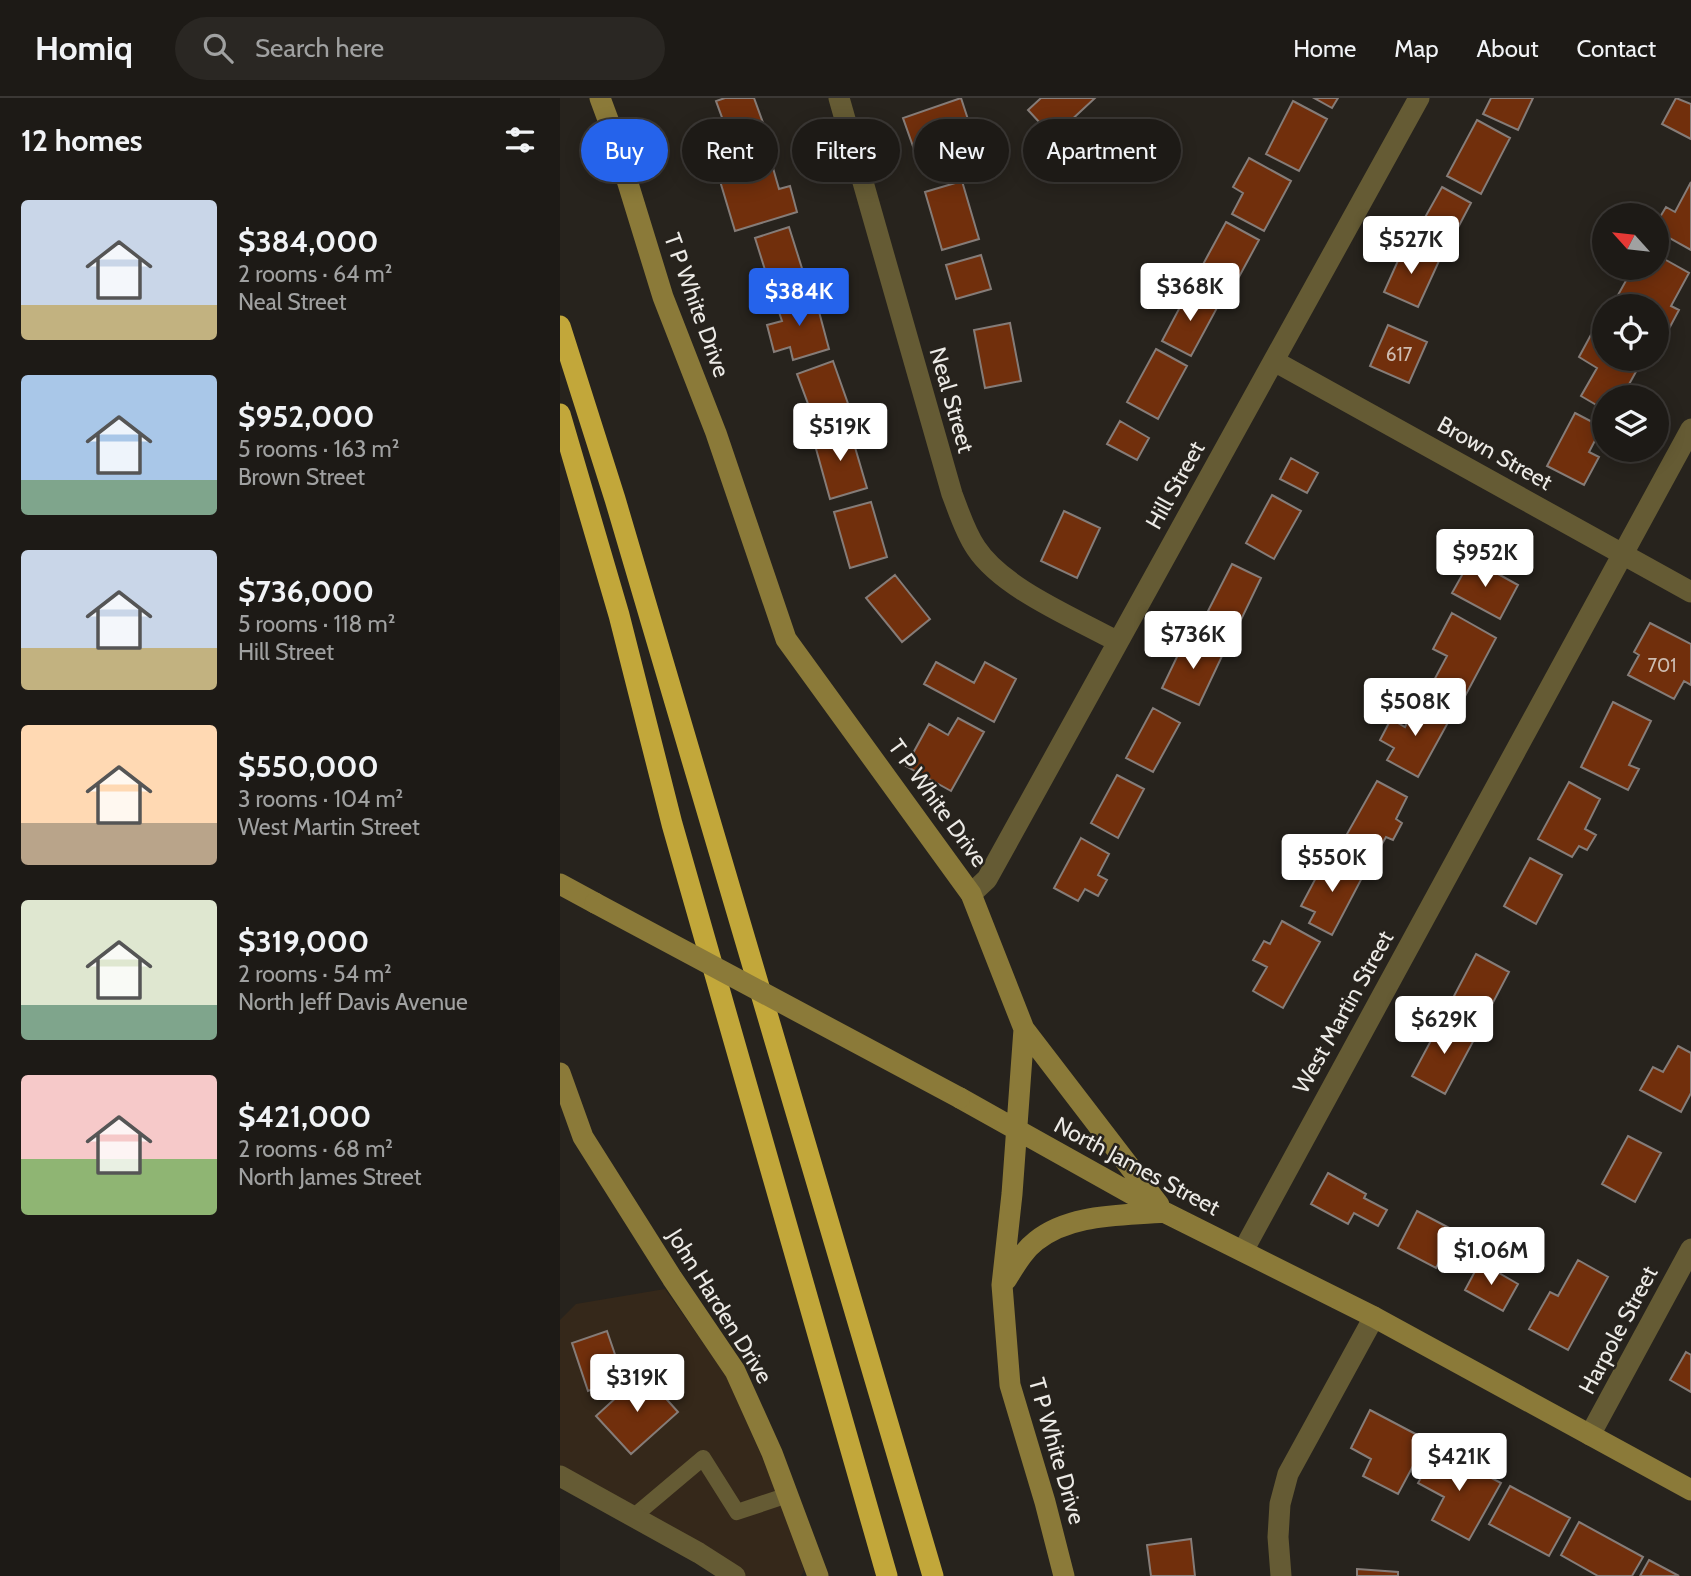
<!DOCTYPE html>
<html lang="en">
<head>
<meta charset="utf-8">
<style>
  :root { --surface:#1d1a16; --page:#2a2723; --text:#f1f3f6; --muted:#a0a1a1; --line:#3b3835; --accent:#2563eb }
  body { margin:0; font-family:Cabin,sans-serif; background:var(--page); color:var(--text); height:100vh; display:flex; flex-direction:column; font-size:26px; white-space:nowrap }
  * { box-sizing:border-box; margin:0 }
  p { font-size:23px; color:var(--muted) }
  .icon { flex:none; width:38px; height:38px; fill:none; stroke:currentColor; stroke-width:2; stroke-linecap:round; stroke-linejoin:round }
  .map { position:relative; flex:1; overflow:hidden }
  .panel { display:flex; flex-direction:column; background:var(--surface); width:560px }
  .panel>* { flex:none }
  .banner { position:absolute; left:21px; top:21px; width:665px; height:63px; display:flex; gap:14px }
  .needle { width:46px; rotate:297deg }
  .tools { position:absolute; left:1032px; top:105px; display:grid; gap:14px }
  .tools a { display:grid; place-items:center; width:77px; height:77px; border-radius:50%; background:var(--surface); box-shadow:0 4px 18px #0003,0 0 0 2px var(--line); font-size:35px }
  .price { position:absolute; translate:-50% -60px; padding:0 16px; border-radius:7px; background:#fff; color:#222; font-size:23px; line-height:46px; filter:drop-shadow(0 2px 4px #0008) }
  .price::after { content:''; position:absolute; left:50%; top:42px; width:21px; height:16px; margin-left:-10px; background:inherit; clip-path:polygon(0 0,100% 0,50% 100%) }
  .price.on { background:var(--accent); color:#fff }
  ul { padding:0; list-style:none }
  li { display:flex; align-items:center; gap:21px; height:175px; padding:0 21px }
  li span { display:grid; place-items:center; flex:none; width:196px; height:140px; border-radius:7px; color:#555 }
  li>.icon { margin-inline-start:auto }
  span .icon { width:84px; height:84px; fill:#fffc; stroke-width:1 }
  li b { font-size:30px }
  h2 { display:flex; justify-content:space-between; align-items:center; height:84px; padding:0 21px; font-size:30px }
  .tag { padding:0 24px; border-radius:32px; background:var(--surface); box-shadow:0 4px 18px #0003,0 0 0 2px var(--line); font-size:24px; line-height:63px }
  .tag.on { background:var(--accent); color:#fff }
  header { display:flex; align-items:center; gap:42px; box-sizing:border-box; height:98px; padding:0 35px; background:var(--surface); border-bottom:2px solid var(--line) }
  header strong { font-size:33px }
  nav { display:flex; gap:38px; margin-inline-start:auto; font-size:24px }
  .search { width:490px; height:63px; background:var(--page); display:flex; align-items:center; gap:18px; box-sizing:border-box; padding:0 24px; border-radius:38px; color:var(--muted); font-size:26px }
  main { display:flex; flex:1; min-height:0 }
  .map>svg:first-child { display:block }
</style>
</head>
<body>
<header>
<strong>Homiq</strong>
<div class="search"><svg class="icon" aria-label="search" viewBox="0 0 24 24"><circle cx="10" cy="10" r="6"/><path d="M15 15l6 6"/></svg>Search here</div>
<nav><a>Home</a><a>Map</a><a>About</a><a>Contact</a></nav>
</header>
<main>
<section class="panel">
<h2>12 homes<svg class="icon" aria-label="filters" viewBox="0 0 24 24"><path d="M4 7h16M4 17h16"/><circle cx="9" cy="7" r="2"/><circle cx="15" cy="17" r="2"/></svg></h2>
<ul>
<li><span style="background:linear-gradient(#c9d6e8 75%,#c2b280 0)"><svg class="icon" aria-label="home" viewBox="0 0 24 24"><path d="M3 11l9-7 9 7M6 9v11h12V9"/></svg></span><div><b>$384,000</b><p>2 rooms · 64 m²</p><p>Neal Street</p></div></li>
<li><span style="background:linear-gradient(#a9c7e8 75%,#7fa58c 0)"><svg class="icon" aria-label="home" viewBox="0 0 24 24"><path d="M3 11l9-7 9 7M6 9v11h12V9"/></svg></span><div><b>$952,000</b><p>5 rooms · 163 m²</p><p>Brown Street</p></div></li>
<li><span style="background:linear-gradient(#c9d6e8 70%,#c2b280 0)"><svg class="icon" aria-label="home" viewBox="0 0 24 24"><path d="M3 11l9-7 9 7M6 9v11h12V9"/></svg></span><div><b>$736,000</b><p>5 rooms · 118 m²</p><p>Hill Street</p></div></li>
<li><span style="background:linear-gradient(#ffd9b3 70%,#b9a48a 0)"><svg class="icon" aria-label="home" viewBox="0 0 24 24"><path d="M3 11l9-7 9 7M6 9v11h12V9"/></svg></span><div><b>$550,000</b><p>3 rooms · 104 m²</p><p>West Martin Street</p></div></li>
<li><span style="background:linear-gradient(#dfe7d0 75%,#7fa58c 0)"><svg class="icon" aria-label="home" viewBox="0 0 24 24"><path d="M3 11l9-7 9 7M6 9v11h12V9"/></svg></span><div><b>$319,000</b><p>2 rooms · 54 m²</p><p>North Jeff Davis Avenue</p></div></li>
<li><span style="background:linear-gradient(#f6c9c9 60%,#8fb573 0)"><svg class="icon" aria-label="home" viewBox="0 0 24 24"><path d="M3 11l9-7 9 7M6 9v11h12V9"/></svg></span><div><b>$421,000</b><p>2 rooms · 68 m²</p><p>North James Street</p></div></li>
</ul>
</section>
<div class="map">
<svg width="1131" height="1478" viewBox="0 0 1131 1478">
  <rect width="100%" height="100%" fill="#27231d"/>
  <path fill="#35281a" d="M105,1191L166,1277L233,1430L244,1473L241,1478H183L0,1378V1222L16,1206Z"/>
  <path fill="#712f0c" stroke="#857c78" stroke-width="2" d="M165,0H194L210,44L164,60L153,29L164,25L156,3Z
    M401,0L422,64L391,74L381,45L355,54L343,20Z
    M481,0H535L493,39L468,12Z
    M754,0H778L772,10Z
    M931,0H973L958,32L923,16Z
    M1116,0L1131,6V41L1102,26Z
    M733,3L767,21L739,73L706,56Z
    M917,22L950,40L921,96L887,78Z
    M209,56L219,91L230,88L237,114L175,133L157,73Z
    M689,60L731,83L704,133L672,116L683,95L673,89Z
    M402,83L419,141L382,152L365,94Z
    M1131,84V152L1097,133V124L1106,109L1115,114Z
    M882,89L911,105L884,156L854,139Z
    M666,124L699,142L667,201L634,183Z
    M229,129L246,183L212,194L195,140Z
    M845,147L879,163L858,209L824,194Z
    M421,157L431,191L396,201L386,167Z
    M1097,157L1129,175L1111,208L1119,212L1104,240L1097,236V208H1071L1073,204L1058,197L1073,170H1097Z
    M629,192L658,208L631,258L602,243Z
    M254,195L269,251L233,262L230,249L214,254L207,227L222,223L216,205Z
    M450,225L461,283L425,290L414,232Z
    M828,227L867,244L849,285L810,268Z
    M1033,233L1045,239V261H1083L1062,299H1045V312L1021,298L1037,270L1019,259Z
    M596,251L627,268L598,321L567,304Z
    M273,263L292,317L257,330L237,276Z
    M1015,315L1042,329L1029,354L1039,359L1024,387L987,368Z
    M560,323L589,340L577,362L547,346Z
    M289,329L307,390L270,401L253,340Z
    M731,360L758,375L747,395L720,381Z
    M712,397L741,413L714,461L686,445Z
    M311,404L327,459L290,470L274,414Z
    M504,413L540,430L517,480L481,463Z
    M911,461L958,487L940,521L892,495Z
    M672,466L701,480L678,528L648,513Z
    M335,477L370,521L342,544L306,500Z
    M892,515L936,540L903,602L872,586L887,558L873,551Z
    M1090,525L1131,546V587L1124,583L1114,601L1068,577L1079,557L1074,554Z
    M627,538L663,556L639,607L602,590Z
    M376,564L414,585L425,564L456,581L434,624L364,586Z
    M859,602L891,619L858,679L827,662L834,650L820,642L831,621L845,629Z
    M1053,604L1091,623L1069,667L1079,671L1068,692L1021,669Z
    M593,610L620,625L593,674L566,660Z
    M398,620L424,634L391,693L346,668L369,626L388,637Z
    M557,677L584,691L558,740L531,725Z
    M817,683L847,699L836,721L842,725L833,742L826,739L818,753L787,736Z
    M1009,684L1040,701L1025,731L1036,737L1027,752L1019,748L1012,759L978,741Z
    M521,740L549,756L538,777L547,782L538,798L525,791L518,803L494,790Z
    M768,757L804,776L772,837L749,825L755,814L741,808Z
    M970,760L1002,777L976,826L944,808Z
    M722,823L760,844L723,910L693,893L707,869L693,862L704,843L710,846Z
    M916,856L949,874L927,916L894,898Z
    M883,920L916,938L885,996L852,978Z
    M1118,948L1131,955V995L1121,1014L1080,992L1093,969L1103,974Z
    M1068,1038L1101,1055L1075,1104L1042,1086Z
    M768,1075L806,1096L804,1100L827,1112L818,1128L794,1115L788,1126L751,1106Z
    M857,1113L895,1133L876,1170L838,1150Z
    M1018,1162L1048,1179L1008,1252L969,1231L990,1194L998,1198Z
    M920,1164L958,1186L943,1213L905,1192Z
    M47,1233L63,1280L28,1293L12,1245Z
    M1126,1254L1131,1257V1294L1110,1282Z
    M83,1275L118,1314L71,1356L36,1318Z
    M810,1312L867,1342L838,1396L803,1378L811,1361L791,1350Z
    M877,1351L941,1385L909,1442L872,1422L884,1399L858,1385Z
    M950,1388L1010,1420L989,1458L929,1426Z
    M1019,1424L1083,1459L1072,1478H1038L1001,1457Z
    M631,1441L635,1478H591L587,1447Z
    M1089,1462L1119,1478H1080Z
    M797,1471L838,1474V1478H797Z"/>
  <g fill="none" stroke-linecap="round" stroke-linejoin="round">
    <path stroke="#655b34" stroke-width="16" d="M73,1419L143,1360L177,1414L228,1397"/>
    <path stroke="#655b34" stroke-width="21" d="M279,0L392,396C399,414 405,434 416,450C443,491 515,520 558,544
      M714,263L1131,494
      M411,796L427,781L859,0
      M683,1153L1131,331
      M1030,1337L1131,1151
      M0,1378L139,1455L175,1478
      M721,1478L718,1439L720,1406L728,1376L814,1219"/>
    <path stroke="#8b7a39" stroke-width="21" d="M40,0L50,27L103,199L156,335L226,541L411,796L464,931L452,1096L442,1187L450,1287L485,1404L504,1478
      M0,786L35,805
      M464,931L599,1107
      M0,975L23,1039L112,1180L175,1273L212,1355L258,1478
      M400,1000L604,1114L814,1219L1131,1392
      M446,1182C455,1168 463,1153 476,1143C511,1115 563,1118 604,1114"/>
    <path stroke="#c2a73a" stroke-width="21" d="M0,228L55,401L373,1478
      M0,316L59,517L112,726L327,1478"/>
    <path stroke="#8b7a39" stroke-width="21" d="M35,805L400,1000"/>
  </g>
  <g text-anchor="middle" stroke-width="5" stroke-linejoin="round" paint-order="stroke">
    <g font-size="19" fill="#cdbbb0">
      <text x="839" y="263">617</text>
      <text x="1102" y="574">701</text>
    </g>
    <g font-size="23" fill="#eceae6" stroke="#27231d">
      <text transform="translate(137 207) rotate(70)" y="8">T P White Drive</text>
      <text transform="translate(392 302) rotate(74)" y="8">Neal Street</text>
      <text transform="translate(935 355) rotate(29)" y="8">Brown Street</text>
      <text transform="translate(615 387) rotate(-61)" y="8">Hill Street</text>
      <text transform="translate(378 705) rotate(54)" y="8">T P White Drive</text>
      <text transform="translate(783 914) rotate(-61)" y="8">West Martin Street</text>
      <text transform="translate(577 1068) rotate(28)" y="8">North James Street</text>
      <text transform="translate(160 1208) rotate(58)" y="8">John Harden Drive</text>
      <text transform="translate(1058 1232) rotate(-62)" y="8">Harpole Street</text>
      <text transform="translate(497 1353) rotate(74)" y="8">T P White Drive</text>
    </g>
  </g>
</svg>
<div class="tools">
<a><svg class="needle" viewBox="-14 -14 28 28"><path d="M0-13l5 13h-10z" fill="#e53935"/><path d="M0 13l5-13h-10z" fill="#a0a1a1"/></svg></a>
<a><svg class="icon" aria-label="locate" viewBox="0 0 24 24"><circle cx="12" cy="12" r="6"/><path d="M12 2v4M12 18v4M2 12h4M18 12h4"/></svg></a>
<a><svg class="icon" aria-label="layers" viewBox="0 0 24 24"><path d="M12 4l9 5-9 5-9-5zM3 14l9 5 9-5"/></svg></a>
</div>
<b class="price" style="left:851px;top:178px">$527K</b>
<b class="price" style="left:630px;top:225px">$368K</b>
<b class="price on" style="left:239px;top:230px">$384K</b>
<b class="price" style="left:280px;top:365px">$519K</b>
<b class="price" style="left:925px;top:491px">$952K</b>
<b class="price" style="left:633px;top:573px">$736K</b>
<b class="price" style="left:855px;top:640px">$508K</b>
<b class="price" style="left:772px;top:796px">$550K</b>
<b class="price" style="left:884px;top:958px">$629K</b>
<b class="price" style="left:931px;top:1189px">$1.06M</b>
<b class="price" style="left:77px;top:1316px">$319K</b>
<b class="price" style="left:899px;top:1395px">$421K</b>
<div class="banner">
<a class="tag on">Buy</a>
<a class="tag">Rent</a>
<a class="tag">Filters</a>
<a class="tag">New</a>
<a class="tag">Apartment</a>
</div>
</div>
</main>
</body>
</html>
